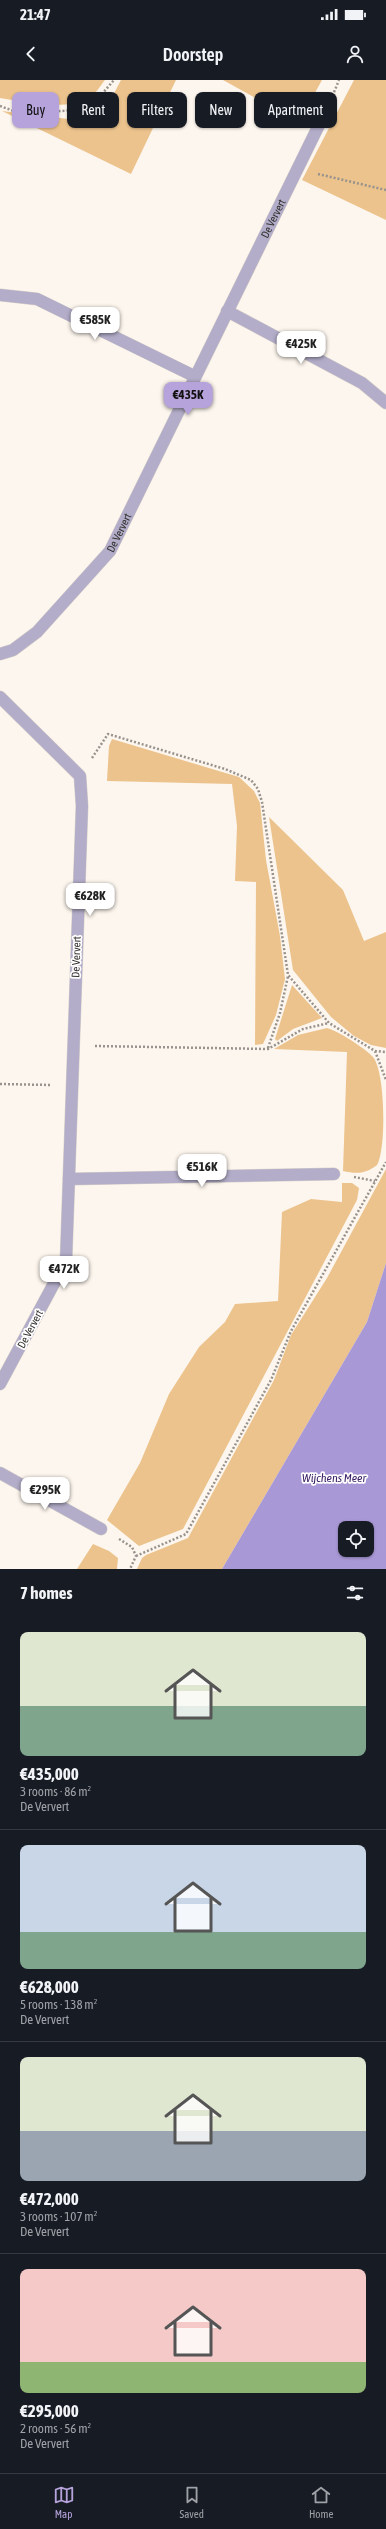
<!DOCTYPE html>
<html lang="en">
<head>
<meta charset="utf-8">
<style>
  :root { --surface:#171b24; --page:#242831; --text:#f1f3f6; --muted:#9ea1a6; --line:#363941; --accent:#b6a3db }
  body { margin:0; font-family:"Asap Condensed",sans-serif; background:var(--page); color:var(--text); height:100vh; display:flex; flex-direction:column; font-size:15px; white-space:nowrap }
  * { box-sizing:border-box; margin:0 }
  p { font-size:13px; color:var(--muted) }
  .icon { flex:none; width:22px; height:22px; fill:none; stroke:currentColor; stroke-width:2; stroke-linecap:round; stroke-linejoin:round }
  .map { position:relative; height:1489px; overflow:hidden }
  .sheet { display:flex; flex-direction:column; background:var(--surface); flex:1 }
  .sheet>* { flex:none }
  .top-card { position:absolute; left:12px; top:12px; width:362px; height:36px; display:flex; gap:8px }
  .buttons { position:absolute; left:338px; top:1441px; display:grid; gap:8px }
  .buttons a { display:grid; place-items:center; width:36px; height:36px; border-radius:8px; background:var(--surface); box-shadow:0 1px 3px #0004; font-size:20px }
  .price { position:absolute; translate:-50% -34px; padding:0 9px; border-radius:8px; background:#fff; color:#222; font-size:13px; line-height:26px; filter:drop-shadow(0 1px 2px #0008) }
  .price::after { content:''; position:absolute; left:50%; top:24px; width:12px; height:9px; margin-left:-6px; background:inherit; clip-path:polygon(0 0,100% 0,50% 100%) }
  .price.selected { background:var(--accent); color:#111 }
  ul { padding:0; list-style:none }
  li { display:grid; align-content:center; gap:8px; height:212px; padding:0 20px }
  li+li { border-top:1px solid var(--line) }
  li span { display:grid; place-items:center; height:124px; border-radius:8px; color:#555 }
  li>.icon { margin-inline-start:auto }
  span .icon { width:72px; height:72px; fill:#fffc; stroke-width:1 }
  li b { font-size:17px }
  h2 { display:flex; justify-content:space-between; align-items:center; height:48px; padding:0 20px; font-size:17px }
  .tag { padding:0 14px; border-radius:8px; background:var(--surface); box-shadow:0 1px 3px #0004; font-size:14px; line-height:36px }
  .tag.selected { background:var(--accent); color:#111 }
  .status { display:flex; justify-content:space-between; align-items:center; height:28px; padding:0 20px; background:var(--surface); direction:ltr }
  .status svg { height:11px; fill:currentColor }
  header { display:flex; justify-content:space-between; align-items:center; height:52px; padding:0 20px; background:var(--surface); font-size:18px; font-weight:600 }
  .menu { display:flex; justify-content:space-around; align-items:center; height:56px; border-top:1px solid var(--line); background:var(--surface); font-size:11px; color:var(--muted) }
  .menu a { display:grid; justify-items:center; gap:2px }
  .menu .selected { color:var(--accent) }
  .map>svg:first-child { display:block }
</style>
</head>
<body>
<div class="status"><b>21:47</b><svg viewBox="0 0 49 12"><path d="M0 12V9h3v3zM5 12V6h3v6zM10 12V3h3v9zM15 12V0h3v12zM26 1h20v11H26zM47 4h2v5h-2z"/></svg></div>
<header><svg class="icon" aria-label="back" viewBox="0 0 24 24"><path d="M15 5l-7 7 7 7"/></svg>Doorstep<svg class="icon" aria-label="person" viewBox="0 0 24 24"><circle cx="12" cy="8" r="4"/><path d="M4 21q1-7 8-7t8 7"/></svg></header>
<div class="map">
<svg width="386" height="1489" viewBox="0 0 386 1489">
  <rect width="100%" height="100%" fill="#fdf6ee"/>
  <path fill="#ecc38c" d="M0,0H105C101,5 95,15 89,18C67,31 24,22 0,18Z
    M121,0H176L131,94L2,31L77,40L108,25Z
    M223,0H322L299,42Z
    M354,0H386V140L302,100Z
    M112,659L239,697L254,711L260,723L266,780L280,856L285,899L276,935L263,964L255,965L256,802L235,801L237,746L232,704L107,701L109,666Z
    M269,737L343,810L364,861L386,852V968L371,965L354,956L331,937L293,890Z
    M292,905L322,938L293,949L277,961L275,959Z
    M327,948C338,951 365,968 373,977C386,993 386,1071 377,1085C366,1094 356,1094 343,1091L347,972L274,969L298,955Z
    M386,1089V1183L367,1242L222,1489H137L142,1478L146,1475L188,1458L274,1300L291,1255L327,1198Z
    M342,1103H352L359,1108L357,1120L183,1449L139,1466L107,1440L140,1383L169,1314L199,1267L225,1242L235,1224L278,1221L282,1132L311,1119L342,1122Z
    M93,1464L109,1471L118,1478L117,1489H77Z"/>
  <path fill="#a898d5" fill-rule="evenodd" d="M386,1183V1489H222L367,1242ZM345,1448H367V1470H345Z"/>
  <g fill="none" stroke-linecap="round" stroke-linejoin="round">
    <defs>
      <g id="street">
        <path d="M0,215L37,219L194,296"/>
        <path d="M227,231L362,303L386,323"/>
        <path id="s1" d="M0,574L13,570L37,552L110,471L319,45"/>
        <path d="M0,617L80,696L82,726L66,1181L0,1304"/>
        <path d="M69,1099L334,1094"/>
        <path d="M0,1393L101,1449"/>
      </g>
    </defs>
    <use href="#street" stroke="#d9d3cb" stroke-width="13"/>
    <path stroke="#97928d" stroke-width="2.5" stroke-dasharray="2 2" stroke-linecap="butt" d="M0,26L22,34L74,30L96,21L114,0
      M328,27L339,0
      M318,94L386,110
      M92,678L108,654L225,689L251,700L258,709L262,722L288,895L329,943L375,971L386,972
      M95,966L268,969L303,949L329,943
      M268,968L280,933L288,896
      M375,971L386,1000
      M0,1004L51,1005
      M354,1097L375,1101
      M119,1459L132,1467L136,1476L130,1489
      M136,1476L186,1454L271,1300L291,1251L386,1082"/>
    <use href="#street" stroke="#b3adc9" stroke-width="12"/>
  </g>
  <g text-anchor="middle" stroke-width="3.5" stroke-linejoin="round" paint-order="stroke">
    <g font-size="11" fill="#33312e" stroke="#fff">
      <text dy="4" stroke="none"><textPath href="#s1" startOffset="523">De Ververt</textPath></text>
      <text dy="4" stroke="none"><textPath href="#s1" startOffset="173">De Ververt</textPath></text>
      <text transform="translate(76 877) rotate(-88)" y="4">De Ververt</text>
      <text transform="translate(30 1249) rotate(-62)" y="4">De Ververt</text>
    </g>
    <g font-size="12" font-style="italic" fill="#361a61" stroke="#fff">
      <text x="334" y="1402">Wijchens Meer</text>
    </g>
  </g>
</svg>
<div class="buttons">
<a><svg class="icon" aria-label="locate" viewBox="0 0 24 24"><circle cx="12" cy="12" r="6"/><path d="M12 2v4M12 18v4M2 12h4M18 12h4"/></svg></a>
</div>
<b class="price" style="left:95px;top:261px">€585K</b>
<b class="price" style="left:301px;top:285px">€425K</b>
<b class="price selected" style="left:188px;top:336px">€435K</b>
<b class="price" style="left:90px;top:837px">€628K</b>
<b class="price" style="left:202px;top:1108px">€516K</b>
<b class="price" style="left:64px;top:1210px">€472K</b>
<b class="price" style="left:45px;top:1431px">€295K</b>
<div class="top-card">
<a class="tag selected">Buy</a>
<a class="tag">Rent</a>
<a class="tag">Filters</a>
<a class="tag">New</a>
<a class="tag">Apartment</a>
</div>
</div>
<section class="sheet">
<h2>7 homes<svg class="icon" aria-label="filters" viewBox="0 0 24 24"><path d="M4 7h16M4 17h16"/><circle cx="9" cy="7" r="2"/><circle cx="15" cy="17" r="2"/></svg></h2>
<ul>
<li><span style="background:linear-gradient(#dfe7d0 60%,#7fa58c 0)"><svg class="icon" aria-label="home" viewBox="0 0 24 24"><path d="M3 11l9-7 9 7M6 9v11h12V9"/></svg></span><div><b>€435,000</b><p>3 rooms · 86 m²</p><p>De Ververt</p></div></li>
<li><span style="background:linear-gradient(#c9d6e8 70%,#7fa58c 0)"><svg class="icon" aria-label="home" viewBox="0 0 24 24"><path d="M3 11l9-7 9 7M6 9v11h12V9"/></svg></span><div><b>€628,000</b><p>5 rooms · 138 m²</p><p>De Ververt</p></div></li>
<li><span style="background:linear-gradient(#dfe7d0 60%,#9aa5b1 0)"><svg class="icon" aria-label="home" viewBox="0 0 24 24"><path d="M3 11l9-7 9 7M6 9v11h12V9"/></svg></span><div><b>€472,000</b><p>3 rooms · 107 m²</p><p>De Ververt</p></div></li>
<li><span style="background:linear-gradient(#f6c9c9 75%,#8fb573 0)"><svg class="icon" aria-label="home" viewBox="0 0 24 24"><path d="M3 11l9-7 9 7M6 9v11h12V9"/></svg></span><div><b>€295,000</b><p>2 rooms · 56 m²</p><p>De Ververt</p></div></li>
</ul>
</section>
<nav class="menu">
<a class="selected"><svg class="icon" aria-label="map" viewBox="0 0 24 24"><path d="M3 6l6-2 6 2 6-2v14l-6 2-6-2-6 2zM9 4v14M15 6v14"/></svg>Map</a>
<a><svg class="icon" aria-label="saved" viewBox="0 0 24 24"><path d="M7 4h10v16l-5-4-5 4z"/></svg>Saved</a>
<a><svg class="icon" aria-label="home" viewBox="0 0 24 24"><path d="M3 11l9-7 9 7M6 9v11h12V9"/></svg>Home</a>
</nav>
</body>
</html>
